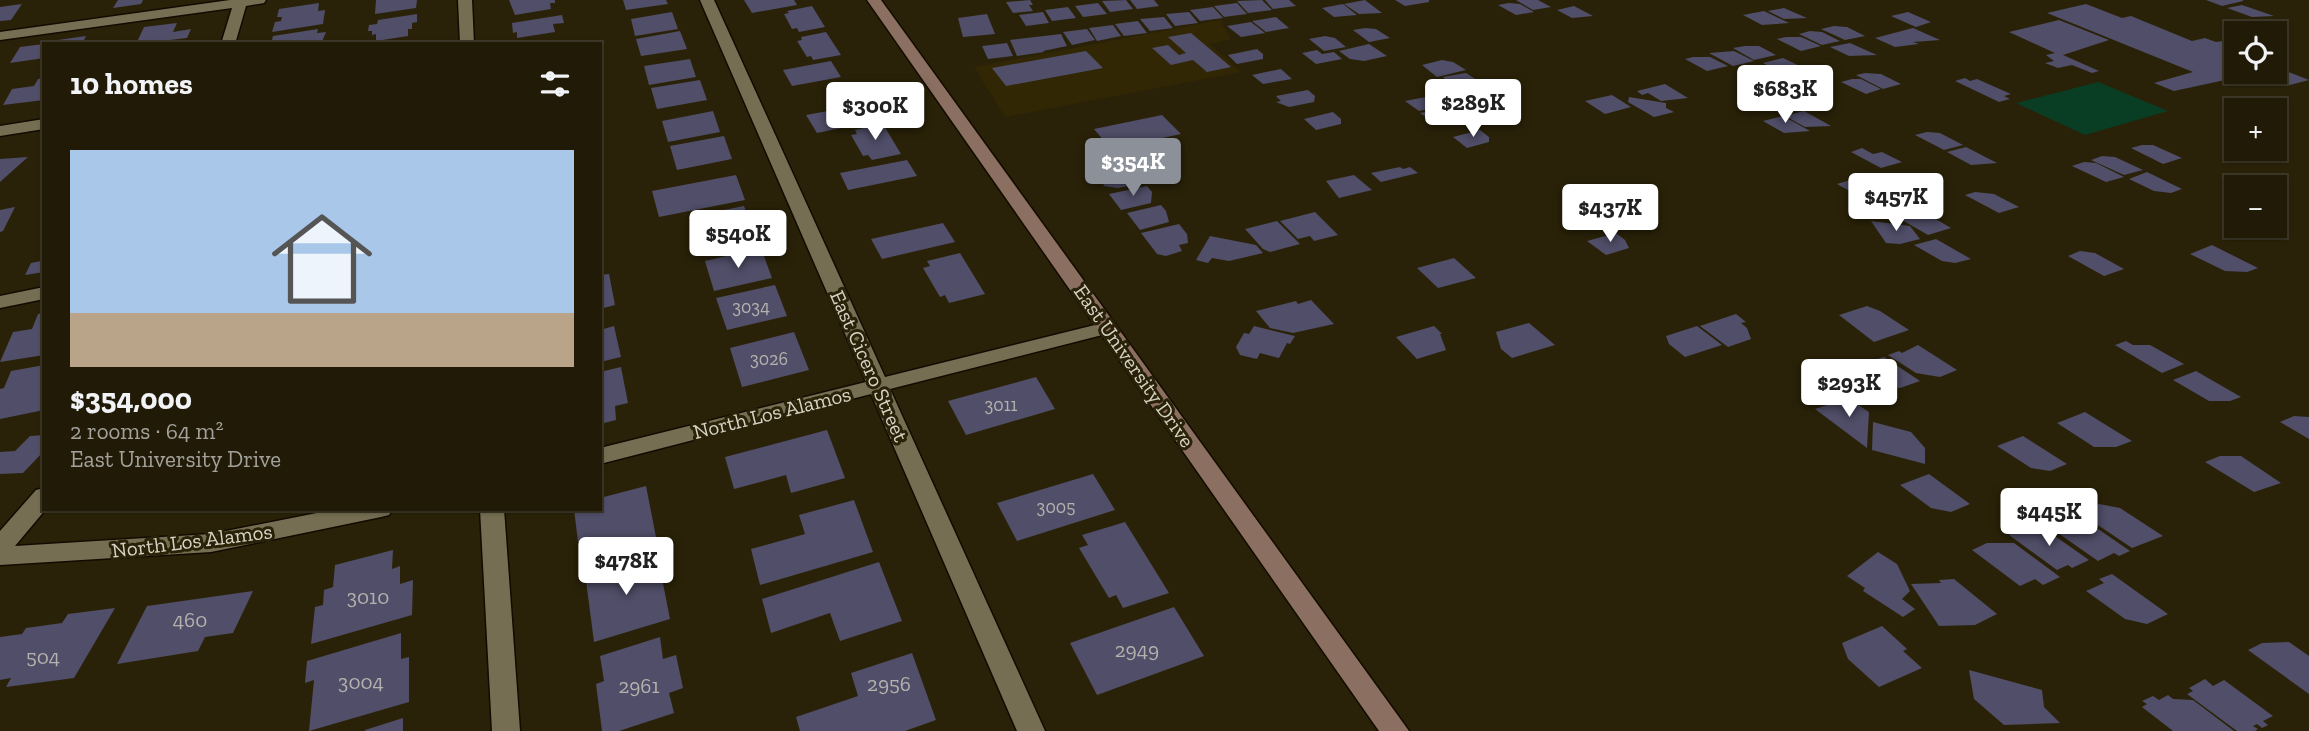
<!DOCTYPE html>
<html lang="en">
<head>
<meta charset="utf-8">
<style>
  :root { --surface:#201a06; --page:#282310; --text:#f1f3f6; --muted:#a2a19b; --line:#3d3828; --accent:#8c9099 }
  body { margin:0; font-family:"Zilla Slab",serif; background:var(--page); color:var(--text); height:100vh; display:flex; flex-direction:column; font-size:26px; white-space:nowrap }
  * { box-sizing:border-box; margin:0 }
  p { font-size:23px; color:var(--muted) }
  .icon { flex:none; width:38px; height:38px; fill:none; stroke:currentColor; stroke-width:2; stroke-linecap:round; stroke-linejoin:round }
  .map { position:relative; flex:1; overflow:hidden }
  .details { position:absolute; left:42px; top:42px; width:560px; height:469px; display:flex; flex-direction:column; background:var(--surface); border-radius:0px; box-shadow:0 2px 5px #0004,0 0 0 2px var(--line) }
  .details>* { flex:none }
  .fabs { position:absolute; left:2224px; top:21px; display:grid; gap:14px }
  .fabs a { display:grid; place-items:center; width:63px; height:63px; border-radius:0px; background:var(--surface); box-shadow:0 2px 5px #0004,0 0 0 2px var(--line); font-size:35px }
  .price { position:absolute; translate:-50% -60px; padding:0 16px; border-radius:7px; background:#fff; color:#222; font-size:23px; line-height:46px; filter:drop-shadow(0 2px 4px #0008) }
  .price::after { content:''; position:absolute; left:50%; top:42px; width:21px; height:16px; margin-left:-10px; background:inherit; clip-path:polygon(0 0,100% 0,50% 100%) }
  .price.on { background:var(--accent); color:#fff }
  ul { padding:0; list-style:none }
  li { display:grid; align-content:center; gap:14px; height:371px; padding:0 28px }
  li span { display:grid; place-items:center; height:217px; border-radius:0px; color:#555 }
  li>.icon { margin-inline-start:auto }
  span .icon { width:126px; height:126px; fill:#fffc; stroke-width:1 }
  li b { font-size:30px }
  h2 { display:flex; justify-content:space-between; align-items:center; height:84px; padding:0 28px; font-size:30px }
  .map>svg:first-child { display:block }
</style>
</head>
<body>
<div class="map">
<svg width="2309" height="731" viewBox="0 0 2309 731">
  <rect width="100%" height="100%" fill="#2a2208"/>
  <path fill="#312704" d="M1220,20L1231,39L1209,44L1241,72L1005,117L974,67Z"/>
  <path fill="#093d24" d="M2098,82L2168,111L2085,135L2016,103Z"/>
  <path fill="#504e68" d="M118,0H143L141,4L113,8Z
    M376,0H417L416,8L375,14Z
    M509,0H555V3H550L551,9L515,15Z
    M623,0H666L668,4L626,10Z
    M744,0H794L797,5L752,13Z
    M1030,0L1033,5H1029L1033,11L1013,13L1006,2Z
    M1126,0L1133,9L1110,12L1102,1Z
    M1130,0H1154L1159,6L1137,9Z
    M1262,0L1272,10L1248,13L1237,1Z
    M1265,0H1289L1296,6L1273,9Z
    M1365,0L1382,13L1359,14L1344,4Z
    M1395,0H1429V2L1405,6Z
    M1516,0H1538L1551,7L1533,10Z
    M2206,0H2243V1L2222,6Z
    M319,3L318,11L325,10L323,24L272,32L275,22L281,21L282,17H277L279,9Z
    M1098,3L1107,14L1083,17L1075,6Z
    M1237,3L1247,14L1224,17L1214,6Z
    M1509,3L1520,4L1534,12L1516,15L1498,5Z
    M22,4L11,20L0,21V7Z
    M1343,4L1357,15L1334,17L1322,8Z
    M2086,4L2122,18L2131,16L2192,41L2205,38L2216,42L2236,39V72H2275V64L2286,68L2281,69L2309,80L2286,86L2253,74L2174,91L2154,83L2193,72L2047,13Z
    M2242,5L2274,16L2252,17L2227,8Z
    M812,6L825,27L799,32L797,28L792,29L784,14L789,13L787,11Z
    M1574,6L1593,16L1572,18L1557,10Z
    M1068,7L1076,18L1052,21L1045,10Z
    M1213,7L1223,18L1200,21L1190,10Z
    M1784,8L1807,18L1784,19L1768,11Z
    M1764,11L1789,23L1762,25L1743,15Z
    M672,12L678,29L635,36L631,19Z
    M1043,12L1049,23L1026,26L1019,15Z
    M1189,12L1198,23L1175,26L1166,14Z
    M1908,12L1931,22L1916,27L1891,16Z
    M417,14V22L412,23V29H408V36L376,41V34L372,35V31H368L369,25L377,24L378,20Z
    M987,14L995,34L963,37L958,18Z
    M562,15L564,23L553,24L555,32L517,38V32L513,33L512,23Z
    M1164,17L1173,28L1150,31L1140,19Z
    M1276,17L1289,28L1266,32L1252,21Z
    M2059,20L2109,40L2063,55L2099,71L2092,73L2072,65L2058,68L2045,63L2054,61L2046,55L2055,53L2009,32Z
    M1138,21L1147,33L1124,36L1115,24Z
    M1251,22L1265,33L1241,37L1227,26Z
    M177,23L173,32L191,29L187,38L136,44L144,27Z
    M1113,25L1121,36L1097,41L1089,28Z
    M1834,26L1847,27L1865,36L1845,40L1821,29Z
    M1365,28L1376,29L1390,38L1369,42L1353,30Z
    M1913,28L1940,40L1913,42L1919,44L1895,47L1875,38Z
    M318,29L317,33L326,32L321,44H271L273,36Z
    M1087,29L1095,40L1072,45L1063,32Z
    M680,31L687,49L641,56L636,39Z
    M1810,31L1822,32L1840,41L1822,45L1799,34Z
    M826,32L841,55L813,60L811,56L807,57L797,41L802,40L801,37Z
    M1191,33L1231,67L1207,72L1193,60L1171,65L1152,48L1168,45L1179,55L1186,53L1168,37Z
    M1061,34L1067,46L1043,51L1044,52L1017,56L1010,40Z
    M86,36L82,44H45L44,42Z
    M1325,36L1335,38L1346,47L1324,51L1309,39Z
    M1786,37H1801L1821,46L1801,51L1777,39Z
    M1007,43L1013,56L988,59L982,46Z
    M1850,43L1877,55L1849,56L1830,47Z
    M44,44V58L10,63L20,47Z
    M1369,44L1387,56L1364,61L1350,59L1339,51Z
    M1745,46H1759L1776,55L1754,60L1733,48Z
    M1257,49L1263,54V59L1237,64L1228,55Z
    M1317,50L1322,54L1334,52L1342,59L1316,64L1302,53Z
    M1086,51L1103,68L1006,86L992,68Z
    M1734,51L1754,61L1733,66L1709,53Z
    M1693,57H1710L1728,66L1707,71L1685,59Z
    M1783,58L1808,70L1783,73L1763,63Z
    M690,59L696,77L649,85L644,66Z
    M1442,60L1453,62L1466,70L1437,77L1422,65Z
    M831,61L841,77L792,86L783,70Z
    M1281,69L1292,79L1263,84L1252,75Z
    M1466,73L1480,82L1453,88L1443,77Z
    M1865,73L1881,74L1901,84L1883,89L1856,75Z
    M44,78V100L3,105L12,89L34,86L38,79Z
    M1965,78L1970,81L1977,79L2011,94L2004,96L2010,99L1999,102L1955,81Z
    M1852,79H1861L1881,89L1866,94L1841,82Z
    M700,80L707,100L657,109L651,88Z
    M1665,84L1688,98L1661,101L1648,93L1642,95L1637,91Z
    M1308,90L1315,96L1314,102L1289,107L1276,102L1281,101L1276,96Z
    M1612,95L1631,107L1605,114L1585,101Z
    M1431,96L1438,101L1440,107L1419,111L1405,101Z
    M1629,97L1666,103V108L1674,112L1654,117L1628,102Z
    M855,106L866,123L817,133L806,115Z
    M1447,107L1454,112L1456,118L1434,123L1420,113Z
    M713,111L720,132L668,142L662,121Z
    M1804,111L1831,126L1805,127L1785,116Z
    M1333,112L1341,119V124L1316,130L1304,119Z
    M1162,115L1181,134L1111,149L1094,129Z
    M1783,116L1810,131L1784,133L1763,121Z
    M883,124L901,154L872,160L868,155L863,156L851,135L857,134L855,130Z
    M1480,130L1489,137V142L1467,148L1453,137Z
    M1927,132L1940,133L1963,145L1944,150L1915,135Z
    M724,136L732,159L677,170L670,146Z
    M1159,143L1176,160L1144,167L1106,158L1110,153Z
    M2142,145H2153L2182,158L2163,164L2131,148Z
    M1966,147L1997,163L1971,165L1947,152Z
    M1862,148L1873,154L1882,152L1902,162L1881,168L1851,152Z
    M2102,156L2115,157L2143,170L2124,175L2091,160Z
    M28,157L0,182V159Z
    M907,160L917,176L848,190L840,173Z
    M1110,162L1142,168L1134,185L1118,188L1103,186L1108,180L1094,177Z
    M2084,162L2096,163L2124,177L2106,182L2072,166Z
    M1400,167L1403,169L1410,167L1418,173L1381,182L1371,173Z
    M2147,172L2182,189L2171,193L2154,191L2129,179Z
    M736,175L745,200L659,217L652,191Z
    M1354,175L1372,190L1339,198L1326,181Z
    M1861,177L1892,194L1877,198L1859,196L1837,184Z
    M1147,186L1152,192L1151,203L1121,210L1109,194Z
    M1975,192L1994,194L2019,207L1999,213L1965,195Z
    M1161,205L1166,211L1169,222L1140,230L1127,213Z
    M744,206L753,231L697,243L689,217Z
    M15,207L3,231L0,232V210Z
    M1910,211L1927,214L1951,228L1928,235L1895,216Z
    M1315,212L1338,235L1314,241L1310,236L1298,239L1280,221Z
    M1277,221L1300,244L1270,252L1263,249L1245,229Z
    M1871,221L1910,226L1920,239L1900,244L1886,243Z
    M943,223L955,242L882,259L871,239Z
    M1179,224L1187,234L1188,243L1179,245L1182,251L1166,256L1157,254L1141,233Z
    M1616,233L1625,240L1629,248L1606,255L1587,241Z
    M1210,236L1256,245L1263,253L1229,261L1212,258L1208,263L1196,260Z
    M1936,239L1971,259L1955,263L1942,261L1914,245Z
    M2212,245L2258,268L2247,272L2225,271L2190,254Z
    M761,248L772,278L714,291L705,261Z
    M2080,251L2095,253L2124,269L2104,276L2068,256Z
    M960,253L985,294L949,303L945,295L940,297L923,268L930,266L927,261Z
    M44,255V272L25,275L31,263L41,261Z
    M1454,258L1476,278L1438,288L1417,268Z
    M609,274L615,305L600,309V275Z
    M775,285L787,316L727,330L716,298Z
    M1311,300L1334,324L1293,333L1270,328L1256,311L1296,301L1298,304Z
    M1867,306L1880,311L1909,330L1874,342L1839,315Z
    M44,313V355L0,362L13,332L32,329L38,314Z
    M1736,314L1746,322L1741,323L1747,328L1751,339L1728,347L1700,326Z
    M1529,323L1555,345L1512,358L1501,349L1496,332Z
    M614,326L621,357L600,362V330Z
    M1254,326L1295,336L1290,344L1287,343L1279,358L1260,353L1257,359L1240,355L1236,347L1244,333L1249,334Z
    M1434,326L1442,334H1440L1446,350L1417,359L1396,337Z
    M1697,326L1722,345L1685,357L1669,344L1666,336Z
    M794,332L809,370L742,387L730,348Z
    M2126,341L2133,345H2150L2184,364L2162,373L2115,345Z
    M1918,345L1957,370L1940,377L1916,373L1888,355L1899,351L1902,353Z
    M1884,357L1920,381L1900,388L1882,385L1855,366Z
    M44,365V410L0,419V389L4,388L11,371Z
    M621,367L628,403L615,406L616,420L600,424V372Z
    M2196,371L2241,397L2230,401H2209L2173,380Z
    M1036,377L1055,409L966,435L948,401Z
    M1848,398L1869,412L1867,448L1815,409Z
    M2085,412L2132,441L2116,447H2094L2057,423Z
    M2294,416L2309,417V439L2280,422Z
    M1873,422L1911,432L1925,448V464L1872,450Z
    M827,430L845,478L791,493L786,475L734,489L725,457Z
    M44,435V451L23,473L0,474V452L15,451L30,436Z
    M2023,436L2067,464L2050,471L2031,468L1997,446Z
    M2220,456H2241L2281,483L2254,492L2205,462Z
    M1093,474L1115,510L1017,541L997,503Z
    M1929,474L1970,504L1951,512L1931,508L1900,485Z
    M646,486L657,542L587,563L584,540L578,542L574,509H600V498Z
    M854,500L873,552L760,585L751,549L805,534L799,515Z
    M2099,504L2120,508L2163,536L2132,548L2080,513Z
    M2067,518L2088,522L2130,551L2119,556L2114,553L2098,561L2048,526Z
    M1125,522L1169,593L1123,608L1116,595L1109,598L1079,548L1088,545L1082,535Z
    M2022,529H2045L2089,560L2072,568L2068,565L2057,570L2009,535Z
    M1987,543H2014L2060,577L2043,585L2035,579L2020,586L1972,550Z
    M393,550L392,569L400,566V584L413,580L412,615L311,644L315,607L323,605L324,590L333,587L335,565Z
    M1878,552L1897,564L1910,591L1902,599L1915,609L1903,617L1863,591L1865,588L1847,576Z
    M657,553L670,619L594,642L585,573Z
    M879,562L902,621L840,641L830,613L771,633L762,599Z
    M2112,574L2168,614L2147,624L2125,619L2086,591L2104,583L2099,579Z
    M1954,579L1997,614L1975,625L1939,626L1911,584L1941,583L1939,580Z
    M253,591L233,633L205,637L198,651L117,664L147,606Z
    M1174,607L1204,656L1097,695L1070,643Z
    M115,608L74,678L6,687L11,678L0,680V637L22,634L26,628L62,623L68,614Z
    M1882,626L1907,649L1903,651L1922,668L1879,687L1848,659L1842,643Z
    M401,633V659L409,657V702L309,731L314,680L305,683L307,661Z
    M660,637L663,659L676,655L683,688L669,693L674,713L619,731H602L596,684L604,681L600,656Z
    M2289,642L2309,656V694L2248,650L2262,643Z
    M912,653L936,720L905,731H800L796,717L858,696L851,673Z
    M1969,670L2042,690L2044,707L2060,723L2004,725L1974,699Z
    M2205,679L2213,686L2224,680L2273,716L2263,721L2268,725L2262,728L2257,724L2253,726L2258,729L2255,731H2237L2187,694L2193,691L2189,688Z
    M2168,695L2173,699L2193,700L2234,731H2173L2142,707L2147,704L2142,701L2153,696L2159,700Z
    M403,718V731H365V730Z"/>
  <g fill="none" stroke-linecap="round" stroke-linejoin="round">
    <defs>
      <path id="street" d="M230,0H266L264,3L246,6L235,44H221L232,8L0,40V32Z
        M458,0H472L474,44H460Z
        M700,0H714L885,377L1107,322L1114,324L1117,328L1114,332L890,389L1045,731H1017L871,394L600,464V448L866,382Z
        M44,119V129L0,136V126Z
        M44,287V299L0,308V296Z
        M44,488V509H46L15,546L211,534L337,509H393L389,515L381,517L211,552L0,565V531L36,490Z
        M480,509H504L520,731H492Z"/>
      <path id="secondary" d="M867,0H881L1409,731H1379Z"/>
    </defs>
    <use href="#street" stroke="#130b00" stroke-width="3"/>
    <use href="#secondary" stroke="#130b00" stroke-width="3"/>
    <use href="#street" fill="#766e52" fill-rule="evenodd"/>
    <use href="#secondary" fill="#8b6f61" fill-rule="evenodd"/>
  </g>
  <g text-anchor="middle" stroke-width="6" stroke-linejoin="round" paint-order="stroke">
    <g font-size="18" fill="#b5b2ad">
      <text x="751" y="313">3034</text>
      <text x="769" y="365">3026</text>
      <text x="1001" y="411">3011</text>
      <text x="1056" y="513">3005</text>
    </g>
    <g font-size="21" fill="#d7d3c4" stroke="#2a2208">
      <text transform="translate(869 366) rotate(66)" y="7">East Cicero Street</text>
      <text transform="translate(1134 366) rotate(55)" y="7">East University Drive</text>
      <text transform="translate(772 413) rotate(-14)" y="7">North Los Alamos</text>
      <text transform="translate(192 541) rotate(-7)" y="7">North Los Alamos</text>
    </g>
    <g font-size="21" fill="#b5b2ad">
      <text x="368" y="604">3010</text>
      <text x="190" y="627">460</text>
      <text x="1137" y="657">2949</text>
      <text x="43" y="664">504</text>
      <text x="361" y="689">3004</text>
      <text x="889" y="691">2956</text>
      <text x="639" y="693">2961</text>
    </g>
  </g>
</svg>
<div class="fabs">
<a><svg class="icon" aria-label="locate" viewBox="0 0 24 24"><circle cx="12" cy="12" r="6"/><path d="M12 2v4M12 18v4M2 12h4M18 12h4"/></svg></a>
<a>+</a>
<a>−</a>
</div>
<b class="price" style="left:1785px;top:125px">$683K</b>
<b class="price" style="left:1473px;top:139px">$289K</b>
<b class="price" style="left:875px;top:142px">$300K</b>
<b class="price on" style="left:1133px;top:198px">$354K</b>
<b class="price" style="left:1896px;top:233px">$457K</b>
<b class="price" style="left:1610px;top:244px">$437K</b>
<b class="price" style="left:738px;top:270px">$540K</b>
<b class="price" style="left:1849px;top:419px">$293K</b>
<b class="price" style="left:2049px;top:548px">$445K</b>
<b class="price" style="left:626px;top:597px">$478K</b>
<section class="details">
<h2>10 homes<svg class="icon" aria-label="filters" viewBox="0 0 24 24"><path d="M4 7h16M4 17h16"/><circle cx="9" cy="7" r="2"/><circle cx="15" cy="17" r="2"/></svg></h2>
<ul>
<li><span style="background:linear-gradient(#a9c7e8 75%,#b9a48a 0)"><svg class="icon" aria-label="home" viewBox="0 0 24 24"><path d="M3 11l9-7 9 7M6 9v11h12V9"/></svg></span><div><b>$354,000</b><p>2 rooms · 64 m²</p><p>East University Drive</p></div></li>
</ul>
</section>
</div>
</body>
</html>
